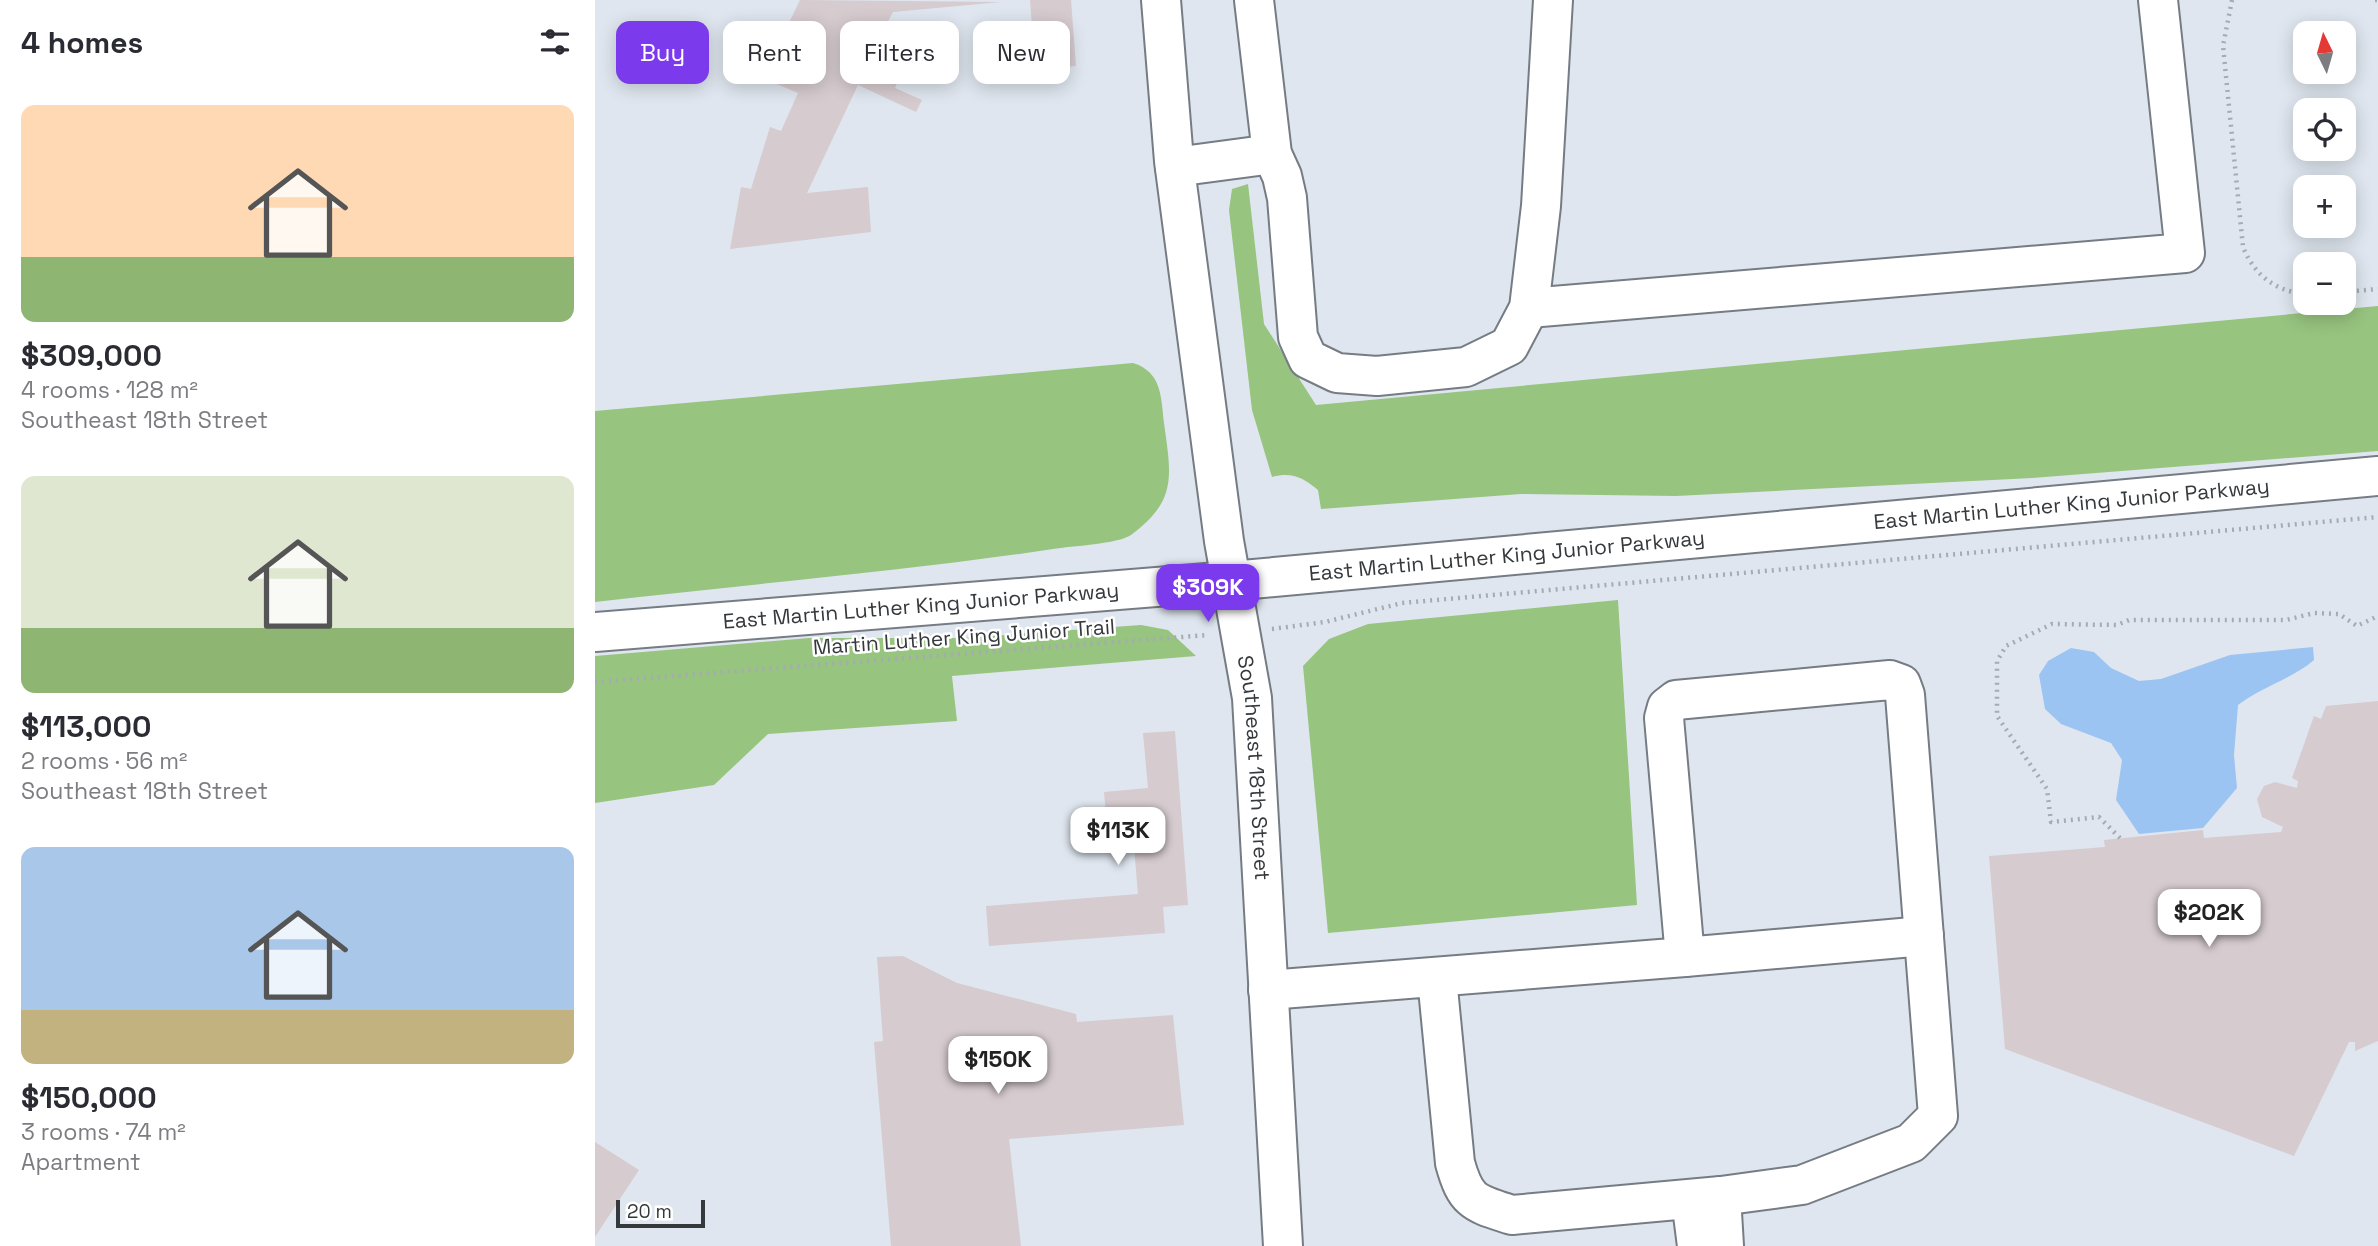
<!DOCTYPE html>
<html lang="en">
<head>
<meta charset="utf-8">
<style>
  :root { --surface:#fff; --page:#f2f2f3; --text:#2b2b33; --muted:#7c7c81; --accent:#7c3aed }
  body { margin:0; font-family:"Space Grotesk",sans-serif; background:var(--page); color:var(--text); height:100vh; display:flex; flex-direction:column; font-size:26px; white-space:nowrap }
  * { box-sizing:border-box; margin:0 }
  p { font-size:23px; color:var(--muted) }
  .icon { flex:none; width:38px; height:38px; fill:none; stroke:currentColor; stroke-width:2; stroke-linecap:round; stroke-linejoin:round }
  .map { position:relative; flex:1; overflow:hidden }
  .details { display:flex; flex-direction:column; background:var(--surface); width:595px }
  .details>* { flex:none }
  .banner { position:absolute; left:21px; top:21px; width:665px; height:63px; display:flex; gap:14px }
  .needle { width:46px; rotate:355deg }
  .tools { position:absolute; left:1698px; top:21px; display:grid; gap:14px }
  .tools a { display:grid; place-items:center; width:63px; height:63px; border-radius:14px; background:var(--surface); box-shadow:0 4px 18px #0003; font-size:35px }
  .scale { position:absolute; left:21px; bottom:18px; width:89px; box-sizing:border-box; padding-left:7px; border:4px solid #36393c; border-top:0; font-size:19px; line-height:24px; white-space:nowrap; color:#36393c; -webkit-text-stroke:5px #fff; paint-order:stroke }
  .price { position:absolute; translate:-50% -60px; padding:0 16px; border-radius:14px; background:#fff; color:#222; font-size:23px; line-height:46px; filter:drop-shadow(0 2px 4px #0008) }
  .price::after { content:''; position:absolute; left:50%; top:42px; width:21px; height:16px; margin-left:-10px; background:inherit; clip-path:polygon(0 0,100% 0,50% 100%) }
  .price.current { background:var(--accent); color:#fff }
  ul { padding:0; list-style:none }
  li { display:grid; align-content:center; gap:14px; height:371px; padding:0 21px }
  li span { display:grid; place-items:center; height:217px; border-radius:14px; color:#555 }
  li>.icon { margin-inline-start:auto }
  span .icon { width:126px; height:126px; fill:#fffc; stroke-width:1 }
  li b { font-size:30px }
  h2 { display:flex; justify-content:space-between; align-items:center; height:84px; padding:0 21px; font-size:30px }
  .chip { padding:0 24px; border-radius:14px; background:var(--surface); box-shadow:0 4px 18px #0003; font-size:24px; line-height:63px }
  .chip.current { background:var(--accent); color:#fff }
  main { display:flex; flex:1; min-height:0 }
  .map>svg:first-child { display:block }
</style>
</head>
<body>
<main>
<section class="details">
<h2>4 homes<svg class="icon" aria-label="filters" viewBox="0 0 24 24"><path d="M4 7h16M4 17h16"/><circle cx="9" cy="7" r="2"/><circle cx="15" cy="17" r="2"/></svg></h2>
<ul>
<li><span style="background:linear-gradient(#ffd9b3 70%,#8fb573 0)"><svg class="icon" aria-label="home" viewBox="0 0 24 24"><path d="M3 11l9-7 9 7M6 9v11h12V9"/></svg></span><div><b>$309,000</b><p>4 rooms · 128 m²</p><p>Southeast 18th Street</p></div></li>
<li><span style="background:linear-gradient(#dfe7d0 70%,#8fb573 0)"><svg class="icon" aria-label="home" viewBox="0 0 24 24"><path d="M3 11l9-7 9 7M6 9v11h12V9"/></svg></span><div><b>$113,000</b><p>2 rooms · 56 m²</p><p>Southeast 18th Street</p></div></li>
<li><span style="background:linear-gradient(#a9c7e8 75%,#c2b280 0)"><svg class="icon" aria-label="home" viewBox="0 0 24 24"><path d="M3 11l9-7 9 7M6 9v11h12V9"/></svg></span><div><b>$150,000</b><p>3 rooms · 74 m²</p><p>Apartment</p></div></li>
</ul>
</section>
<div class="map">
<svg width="1783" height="1246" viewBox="0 0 1783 1246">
  <rect width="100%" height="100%" fill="#dfe6ef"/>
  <path fill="#97c47f" d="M653,184L669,324L721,405L1783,306V451L1437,478L1081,496L926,494L726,509L723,490C707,477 697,472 677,477L657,410L634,210L637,189Z
    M538,363C567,372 566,397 569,423C576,475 583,500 536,535C523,544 476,546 458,549C306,572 152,584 0,602V411Z
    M1023,600L1042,905L733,933L708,666L734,639L773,624Z
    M546,625L573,630L601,656L357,676L362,721L173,734L119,785L0,803V656L214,638H367Z"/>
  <path fill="#9cc4f2" d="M1718,647L1719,660C1697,679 1668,686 1643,705L1639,755L1642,788L1608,828L1544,834L1521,800L1527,760L1516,743L1466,724L1450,709L1444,675L1453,661L1476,648L1499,652L1516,668L1544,681L1566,679L1635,655Z"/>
  <path fill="#d6cbcf" d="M205,0L406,2L298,12L274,58L306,74L300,88L327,100L321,112L263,85L212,193L273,187L276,232L135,249L146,187L156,189L175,127L186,131L203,93L167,78Z
    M435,0H476L481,66L440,69Z
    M1783,701V1041L1760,1051V1042H1754L1699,1156L1410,1049L1394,856L1510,847L1509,840L1608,830L1609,838L1686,832L1688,827L1667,817L1662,799L1669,786L1680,782L1702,788L1703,781L1697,778L1719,716L1726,719L1731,706Z
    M580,731L593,905L568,907L570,933L394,946L391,906L543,894L538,835L513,837L509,792L553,788L548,733Z
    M308,956L362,983L481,1014L482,1022L578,1015L589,1125L414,1139L426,1246H296L279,1042L288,1041L282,957Z
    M0,1142L44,1170L0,1237Z"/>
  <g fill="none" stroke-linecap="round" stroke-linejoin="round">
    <defs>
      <g id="minor">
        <path id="s1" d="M566,0L579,161L629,541L657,698L688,1246"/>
        <path d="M659,0L677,154L687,176L692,198L703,337L713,359L742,373L782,376L871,367L914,346L934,308L946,206L958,0"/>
        <path d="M580,167L677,154"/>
        <path d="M934,308L1590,253L1563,0"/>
        <path d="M1090,957L1329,936"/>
        <path d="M673,990L1090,957L1069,718L1072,707L1081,700L1295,680L1306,684L1310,695L1343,1116L1316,1143L1207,1185L1126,1196L917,1215C880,1203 871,1203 860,1163L842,978"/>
        <path d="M1126,1196L1129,1246"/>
        <path d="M1096,1199L1102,1246"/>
      </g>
      <g id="major">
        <path id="s2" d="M0,632L636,581L1783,476"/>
      </g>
    </defs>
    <use href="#minor" stroke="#767c84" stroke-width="42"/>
    <use href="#major" stroke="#767c84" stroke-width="42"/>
    <path stroke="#a5abb2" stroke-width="4.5" stroke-dasharray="2 5" stroke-linecap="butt" d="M1637,0L1628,46L1648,247C1659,274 1679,291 1710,294
      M1780,0H1783
      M1748,292L1783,289
      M677,629L730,622L807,603L1783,517
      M0,682L613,635
      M1525,838L1504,817L1456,822L1452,789L1402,716V661L1411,646L1457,624L1522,625L1534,620H1691L1719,613L1744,614L1762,626L1783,616"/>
    <use href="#minor" stroke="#fff" stroke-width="38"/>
    <use href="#major" stroke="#fff" stroke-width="38"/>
  </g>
  <g text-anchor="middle" stroke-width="5" stroke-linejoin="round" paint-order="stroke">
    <g font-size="21" fill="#36393c" stroke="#fff">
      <text dy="7" stroke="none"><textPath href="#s2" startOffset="1482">East Martin Luther King Junior Parkway</textPath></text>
      <text dy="7" stroke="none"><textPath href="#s2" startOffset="915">East Martin Luther King Junior Parkway</textPath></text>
      <text dy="7" stroke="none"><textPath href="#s2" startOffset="327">East Martin Luther King Junior Parkway</textPath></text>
      <text transform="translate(369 637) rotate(-4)" y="7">Martin Luther King Junior Trail</text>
      <text dy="7" stroke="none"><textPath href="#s1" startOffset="774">Southeast 18th Street</textPath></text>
    </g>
  </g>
</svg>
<div class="tools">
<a><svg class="needle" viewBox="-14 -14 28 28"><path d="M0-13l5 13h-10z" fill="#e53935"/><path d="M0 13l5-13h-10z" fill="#7c7c81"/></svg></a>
<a><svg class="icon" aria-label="locate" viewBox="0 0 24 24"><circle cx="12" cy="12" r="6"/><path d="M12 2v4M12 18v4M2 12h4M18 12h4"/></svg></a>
<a>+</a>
<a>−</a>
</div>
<div class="scale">20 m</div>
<b class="price current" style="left:613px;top:624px">$309K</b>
<b class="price" style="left:523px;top:867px">$113K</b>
<b class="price" style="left:1614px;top:949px">$202K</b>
<b class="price" style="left:403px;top:1096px">$150K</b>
<div class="banner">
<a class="chip current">Buy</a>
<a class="chip">Rent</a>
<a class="chip">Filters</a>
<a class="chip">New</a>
</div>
</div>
</main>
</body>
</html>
